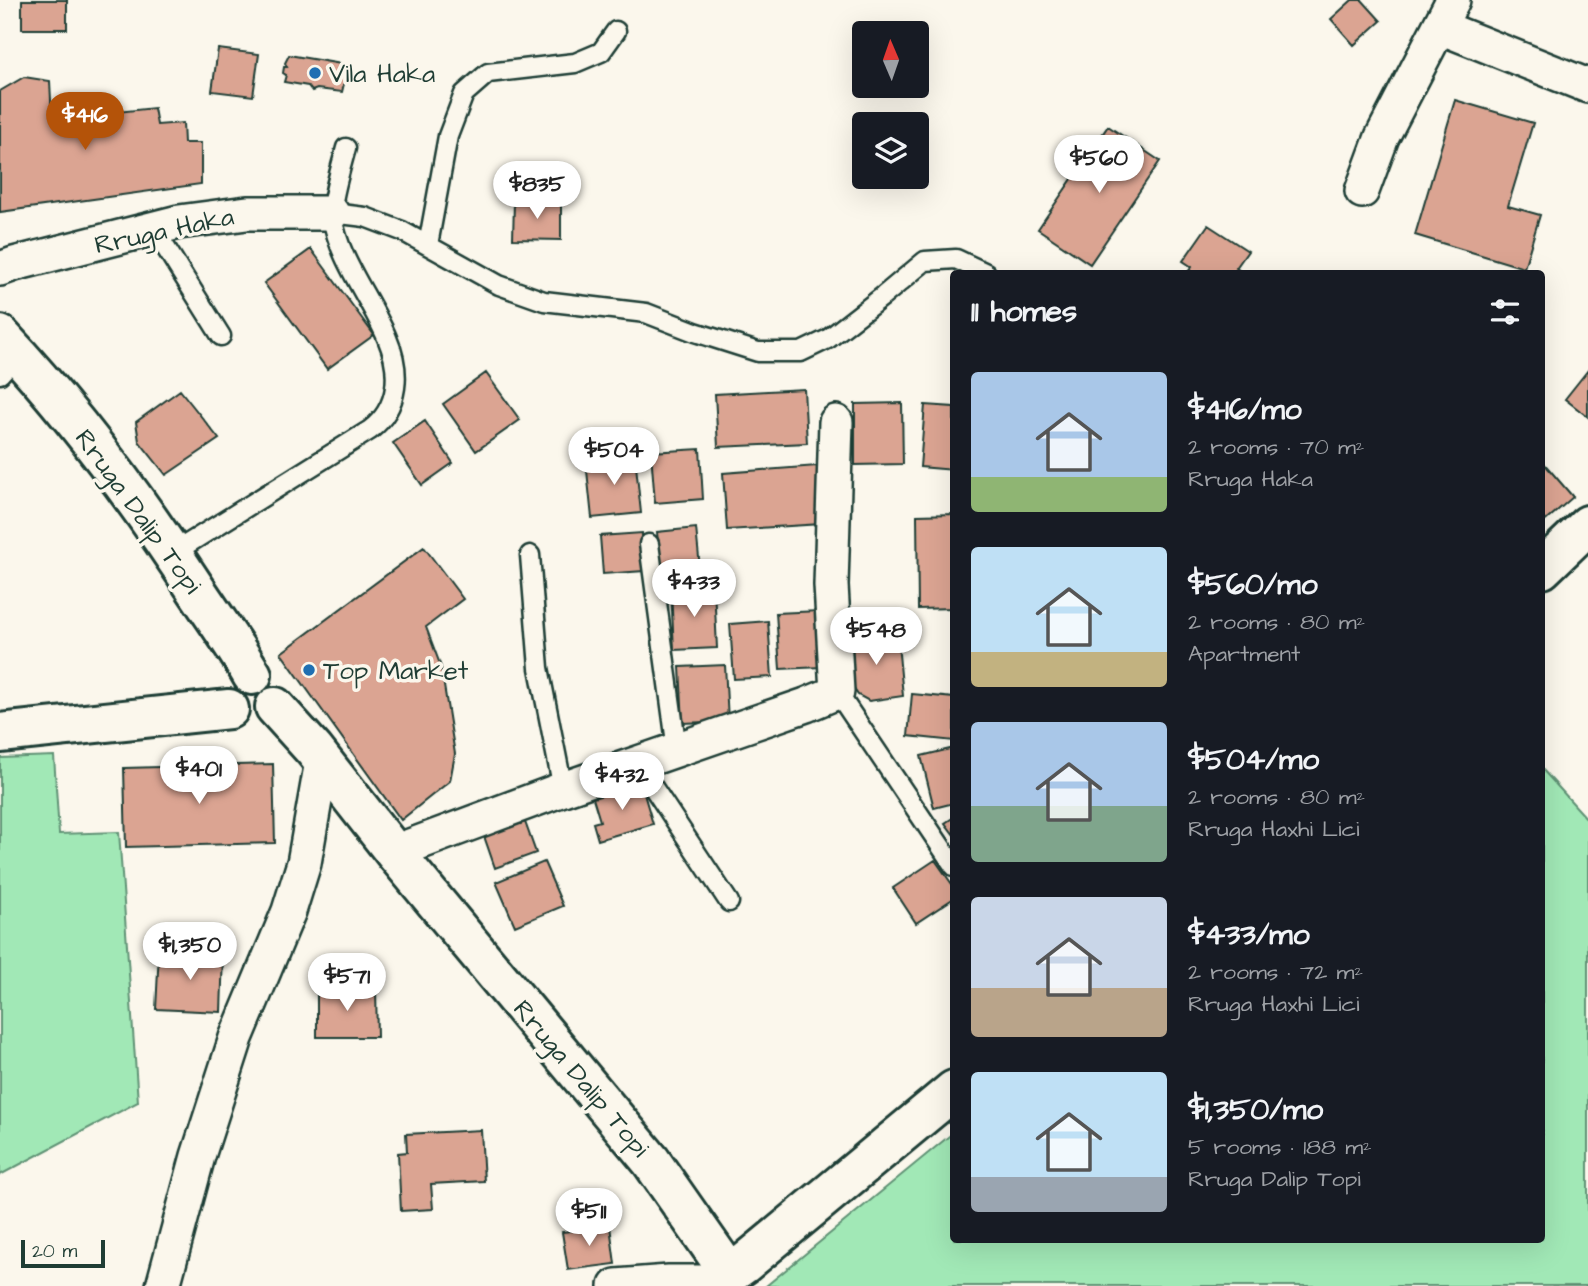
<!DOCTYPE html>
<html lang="en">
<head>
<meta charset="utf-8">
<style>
  :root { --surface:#171b24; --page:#242831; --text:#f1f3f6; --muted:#9ea1a6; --accent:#b45309 }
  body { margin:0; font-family:"Architects Daughter",sans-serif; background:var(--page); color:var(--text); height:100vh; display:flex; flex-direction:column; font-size:26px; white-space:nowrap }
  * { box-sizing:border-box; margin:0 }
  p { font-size:23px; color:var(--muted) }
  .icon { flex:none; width:38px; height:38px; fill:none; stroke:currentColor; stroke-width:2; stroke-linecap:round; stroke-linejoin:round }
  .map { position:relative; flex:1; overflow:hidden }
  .sheet { position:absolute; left:950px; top:270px; width:595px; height:973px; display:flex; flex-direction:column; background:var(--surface); border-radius:7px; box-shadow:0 7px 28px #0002 }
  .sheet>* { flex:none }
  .needle { width:46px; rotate:358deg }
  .tools { position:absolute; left:852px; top:21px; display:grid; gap:14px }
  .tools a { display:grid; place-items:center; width:77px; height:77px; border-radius:7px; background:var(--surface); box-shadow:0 7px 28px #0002; font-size:35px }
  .scale { position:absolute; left:21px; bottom:18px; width:84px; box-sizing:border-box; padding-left:7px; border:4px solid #1f3d34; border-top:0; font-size:19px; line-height:24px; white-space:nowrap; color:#1f3d34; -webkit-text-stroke:5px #fbf7ec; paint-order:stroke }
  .price { position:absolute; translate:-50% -60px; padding:0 16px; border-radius:24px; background:#fff; color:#222; font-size:23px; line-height:46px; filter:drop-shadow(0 2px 4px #0008) }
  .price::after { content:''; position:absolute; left:50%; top:42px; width:21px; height:16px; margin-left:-10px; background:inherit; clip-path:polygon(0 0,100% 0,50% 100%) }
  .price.on { background:var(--accent); color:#fff }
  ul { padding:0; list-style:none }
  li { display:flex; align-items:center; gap:21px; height:175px; padding:0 21px }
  li span { display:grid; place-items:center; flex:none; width:196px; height:140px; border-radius:7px; color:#555 }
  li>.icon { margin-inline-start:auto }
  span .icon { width:84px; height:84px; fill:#fffc; stroke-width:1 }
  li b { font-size:30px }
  h2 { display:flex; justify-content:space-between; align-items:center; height:84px; padding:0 21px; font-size:30px }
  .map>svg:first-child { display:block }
</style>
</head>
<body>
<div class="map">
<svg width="1588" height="1286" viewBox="0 0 1588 1286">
  <rect width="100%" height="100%" fill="#fbf7ec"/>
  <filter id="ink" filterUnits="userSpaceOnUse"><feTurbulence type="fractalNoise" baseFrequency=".0143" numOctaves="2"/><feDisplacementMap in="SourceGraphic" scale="14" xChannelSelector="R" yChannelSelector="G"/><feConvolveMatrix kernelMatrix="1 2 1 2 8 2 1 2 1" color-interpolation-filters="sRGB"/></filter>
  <g filter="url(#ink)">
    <path fill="#a1e8b6" stroke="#609275" stroke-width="2" d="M54,756L59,834L119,832L138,1102L0,1175V758Z
      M1542,769L1588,820V1286H766L954,1132V1239H1542Z"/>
    <path fill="#dba492" stroke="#1f3d34" stroke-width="2" d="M22,0H67V29H22Z
      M1352,0H1362L1381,21L1354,45L1331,19Z
      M218,49L259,54L253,96L212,91Z
      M289,55L347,65L348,67L342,92L317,89L312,91L308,86L284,82L286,75L283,73L284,67H287L285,63Z
      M24,77L50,81L52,119L154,108L157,125L183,123L184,143H201V184L0,212V91Z
      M1455,100L1533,123L1508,206L1540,215L1524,268L1415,235Z
      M1108,126L1160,161L1090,264L1038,229Z
      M514,202H561V240L513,239Z
      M1208,225L1248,251L1236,268L1243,273H1187L1192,267L1183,261Z
      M311,249L374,335L327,369L264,283Z
      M1588,370V417L1565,399Z
      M486,373L520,420L476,451L443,404Z
      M804,389L807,443L718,447L715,394Z
      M180,390L219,439L166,475L139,441L136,422Z
      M902,403L903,464L855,465V404Z
      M925,405L954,407V470L920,467Z
      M425,421L453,463L422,485L393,443Z
      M700,449L703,499L655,503L651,452Z
      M635,456L641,513L592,518L586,461Z
      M1542,461L1573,497L1542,524Z
      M817,466L821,524L727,530L723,473Z
      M954,514V608L918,609L917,515Z
      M696,528L700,568L661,572L657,532Z
      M642,533L644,571L603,574L600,536Z
      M424,547L463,599L426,627L441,667L455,754L450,781L401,820L281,653Z
      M714,587L717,648L674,650L671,590Z
      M819,611L822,667L780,669L776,613Z
      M768,621L772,677L734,679L730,624Z
      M897,633L903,696L869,701L858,695L852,686L849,638Z
      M725,665L728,721L683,723L680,667Z
      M912,694L954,698V741L908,736Z
      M954,748V803L934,808L921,756Z
      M273,764L275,843L126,847L124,768Z
      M641,784L653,824L598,840L593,823L600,821L593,798Z
      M954,817V835L945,823Z
      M525,822L536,853L495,868L484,836Z
      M935,860L954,887V898L916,923L893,888Z
      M544,862L563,906L515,926L496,882Z
      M159,951L223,954L221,1012L156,1009Z
      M376,989L377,1037H317V990Z
      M481,1130L484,1181L431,1184L433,1209L401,1211L398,1153L407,1152L406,1134Z
      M610,1226L615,1264L568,1270L562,1232Z"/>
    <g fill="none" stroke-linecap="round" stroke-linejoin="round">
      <defs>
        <path id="service" d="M332,213L365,217L402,231L499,285L544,301L646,313L695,332L758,352H801L828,339L882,297L925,261L956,259L986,273
          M154,229L221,336
          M428,245L448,136L464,94L488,73L575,63L601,52L616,31
          M0,374L18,354
          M649,544L677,750
          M173,553L370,430C400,407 401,371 387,338C370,297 339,261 332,216C330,204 342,163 346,148
          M530,555L539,668L563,789
          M837,692L954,866
          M637,763L729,902"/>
        <path id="minor" d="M1440,27L1588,86
          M1362,191L1382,137L1453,0
          M0,269L14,264L179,222L247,213H332
          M394,852L563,789L806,705L837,692L831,585L836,422
          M163,1286L198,1156L236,1038L289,911L304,863L322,761
          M616,1286L669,1282H706L730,1274"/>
        <path id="tertiary" d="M0,335C74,414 140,503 199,594C217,621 236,647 252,675
          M1542,569L1588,525
          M275,707L314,750L394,852L651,1161L730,1274L744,1264L954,1090
          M0,733L229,709"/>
      </defs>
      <use href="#service" stroke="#1f3d34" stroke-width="23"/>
      <use href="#minor" stroke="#1f3d34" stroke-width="38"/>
      <use href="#tertiary" stroke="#1f3d34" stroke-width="44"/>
      <use href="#service" stroke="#fbf7ec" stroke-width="18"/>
      <use href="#minor" stroke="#fbf7ec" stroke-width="33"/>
      <use href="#tertiary" stroke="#fbf7ec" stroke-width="38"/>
    </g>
  </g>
  <g fill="#1f6fb2" stroke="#fbf7ec" stroke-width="2.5">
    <circle cx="315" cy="73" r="7"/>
    <circle cx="309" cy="670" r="7"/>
  </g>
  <g text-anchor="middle" stroke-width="7" stroke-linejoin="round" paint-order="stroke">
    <g font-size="26" fill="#1f3d34" stroke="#fbf7ec" text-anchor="start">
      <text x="329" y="82">Vila Haka</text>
      <text x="323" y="679">Top Market</text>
    </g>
    <g font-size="26" fill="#1f3d34" stroke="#fbf7ec">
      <text transform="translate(164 230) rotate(-12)" y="9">Rruga Haka</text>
      <text transform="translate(139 511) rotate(54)" y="9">Rruga Dalip Topi</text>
      <text transform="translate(582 1078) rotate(50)" y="9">Rruga Dalip Topi</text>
    </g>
  </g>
</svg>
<div class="tools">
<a><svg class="needle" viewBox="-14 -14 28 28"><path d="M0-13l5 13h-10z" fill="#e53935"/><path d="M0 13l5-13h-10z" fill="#9ea1a6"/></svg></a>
<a><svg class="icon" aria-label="layers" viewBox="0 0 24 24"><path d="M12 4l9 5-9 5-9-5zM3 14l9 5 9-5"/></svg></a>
</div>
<div class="scale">20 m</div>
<b class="price on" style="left:85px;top:152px">$416</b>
<b class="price" style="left:1099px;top:195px">$560</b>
<b class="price" style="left:537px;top:221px">$835</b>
<b class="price" style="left:614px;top:487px">$504</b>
<b class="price" style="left:694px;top:619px">$433</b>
<b class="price" style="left:876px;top:667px">$548</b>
<b class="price" style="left:199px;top:806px">$401</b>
<b class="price" style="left:622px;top:812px">$432</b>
<b class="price" style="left:190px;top:982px">$1,350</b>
<b class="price" style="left:347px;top:1013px">$571</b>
<b class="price" style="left:589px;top:1248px">$511</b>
<section class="sheet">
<h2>11 homes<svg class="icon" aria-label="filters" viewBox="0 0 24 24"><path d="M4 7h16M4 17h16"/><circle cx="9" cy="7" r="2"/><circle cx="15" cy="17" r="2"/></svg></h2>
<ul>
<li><span style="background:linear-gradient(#a9c7e8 75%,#8fb573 0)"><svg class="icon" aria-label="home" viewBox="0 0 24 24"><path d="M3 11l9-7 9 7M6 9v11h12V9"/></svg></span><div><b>$416/mo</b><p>2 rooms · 70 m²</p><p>Rruga Haka</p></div></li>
<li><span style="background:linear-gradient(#bfe0f5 75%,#c2b280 0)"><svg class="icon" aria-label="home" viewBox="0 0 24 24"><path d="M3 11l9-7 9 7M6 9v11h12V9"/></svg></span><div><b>$560/mo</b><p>2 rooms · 80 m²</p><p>Apartment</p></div></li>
<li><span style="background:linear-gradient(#a9c7e8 60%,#7fa58c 0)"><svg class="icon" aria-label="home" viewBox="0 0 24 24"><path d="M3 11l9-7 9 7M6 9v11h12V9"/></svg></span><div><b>$504/mo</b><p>2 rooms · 80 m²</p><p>Rruga Haxhi Lici</p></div></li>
<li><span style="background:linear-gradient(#c9d6e8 65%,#b9a48a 0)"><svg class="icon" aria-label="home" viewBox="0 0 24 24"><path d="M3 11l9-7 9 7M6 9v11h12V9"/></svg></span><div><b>$433/mo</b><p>2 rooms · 72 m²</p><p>Rruga Haxhi Lici</p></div></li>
<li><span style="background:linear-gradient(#bfe0f5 75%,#9aa5b1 0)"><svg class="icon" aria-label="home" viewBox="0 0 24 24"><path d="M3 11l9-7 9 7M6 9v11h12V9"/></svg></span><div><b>$1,350/mo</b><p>5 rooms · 188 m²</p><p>Rruga Dalip Topi</p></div></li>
</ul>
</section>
</div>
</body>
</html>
